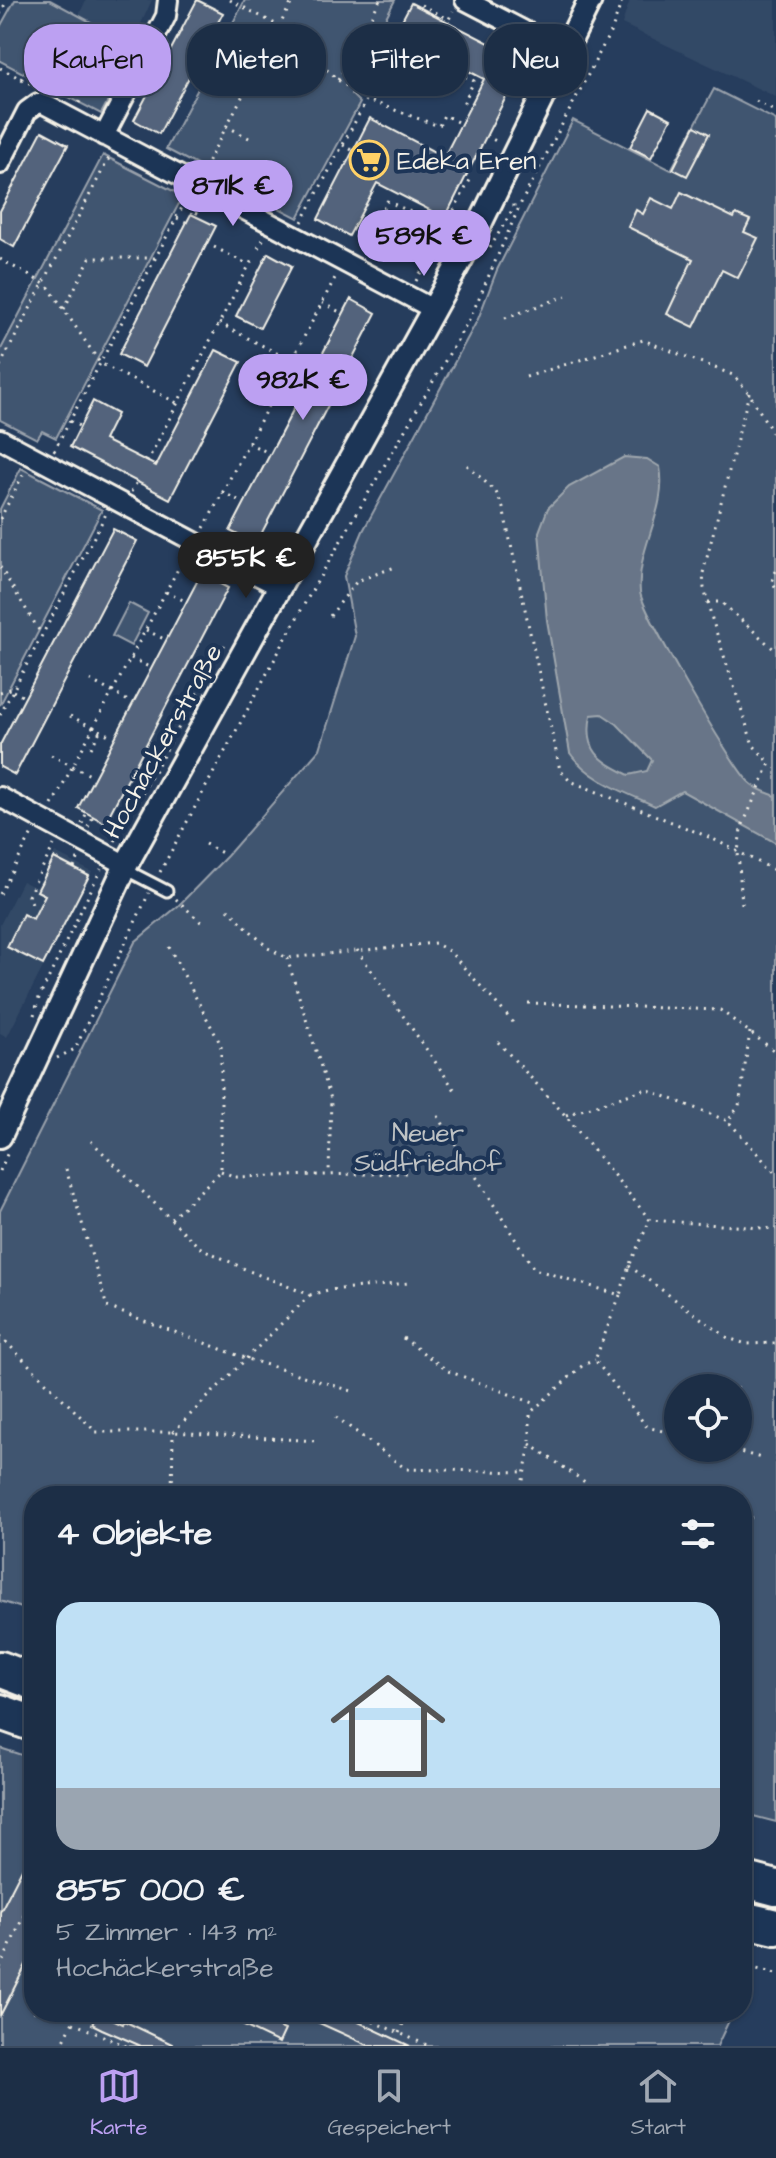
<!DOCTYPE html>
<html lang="de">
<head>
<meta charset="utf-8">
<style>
  :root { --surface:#1c2e46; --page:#293a51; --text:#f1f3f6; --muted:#a0a8b3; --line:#3a4a5f; --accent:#bca0f2 }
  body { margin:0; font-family:"Architects Daughter",sans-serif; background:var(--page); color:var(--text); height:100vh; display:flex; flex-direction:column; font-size:30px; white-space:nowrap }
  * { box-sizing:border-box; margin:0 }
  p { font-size:26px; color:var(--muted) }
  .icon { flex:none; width:44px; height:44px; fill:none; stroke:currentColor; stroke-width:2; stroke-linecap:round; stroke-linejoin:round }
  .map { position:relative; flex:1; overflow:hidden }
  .details { position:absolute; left:24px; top:1486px; width:728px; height:536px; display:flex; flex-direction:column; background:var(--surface); border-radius:32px; box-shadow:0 2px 6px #0004,0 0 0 2px var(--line) }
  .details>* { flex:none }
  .top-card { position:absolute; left:24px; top:24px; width:728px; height:72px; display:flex; gap:16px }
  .fabs { position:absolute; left:664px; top:1374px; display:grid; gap:16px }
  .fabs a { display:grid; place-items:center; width:88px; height:88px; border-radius:50%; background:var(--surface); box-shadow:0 2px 6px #0004,0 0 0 2px var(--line); font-size:40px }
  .price { position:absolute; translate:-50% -68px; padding:0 18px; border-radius:28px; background:var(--accent); color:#111; font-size:26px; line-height:52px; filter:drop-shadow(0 2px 4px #0008) }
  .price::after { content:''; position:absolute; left:50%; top:48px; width:24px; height:18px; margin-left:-12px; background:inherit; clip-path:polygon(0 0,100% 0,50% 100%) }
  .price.active { background:#222; color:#fff }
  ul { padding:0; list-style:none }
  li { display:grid; align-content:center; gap:16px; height:424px; padding:0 32px }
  li span { display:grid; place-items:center; height:248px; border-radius:24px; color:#555 }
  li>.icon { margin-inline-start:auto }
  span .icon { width:144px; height:144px; fill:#fffc; stroke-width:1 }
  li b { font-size:34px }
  h2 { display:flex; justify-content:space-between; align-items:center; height:96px; padding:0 32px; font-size:34px }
  .tag { padding:0 28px; border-radius:32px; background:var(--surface); box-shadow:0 2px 6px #0004,0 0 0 2px var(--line); font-size:28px; line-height:72px }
  .tag.active { background:var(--accent); color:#111 }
  .menu { display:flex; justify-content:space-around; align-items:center; height:112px; border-top:2px solid var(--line); background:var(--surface); font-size:22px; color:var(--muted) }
  .menu a { display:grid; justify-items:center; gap:4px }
  .menu .active { color:var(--accent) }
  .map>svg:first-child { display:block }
</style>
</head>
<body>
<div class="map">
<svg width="776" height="2046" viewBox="0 0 776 2046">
  <rect width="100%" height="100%" fill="#263d5d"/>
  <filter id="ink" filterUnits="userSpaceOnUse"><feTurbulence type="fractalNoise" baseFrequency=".0125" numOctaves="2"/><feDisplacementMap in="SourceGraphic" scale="16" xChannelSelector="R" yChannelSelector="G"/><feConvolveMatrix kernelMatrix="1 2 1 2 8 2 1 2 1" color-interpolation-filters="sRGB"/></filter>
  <g filter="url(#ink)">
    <path fill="#334966" d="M86,0H152L132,43L79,15Z
      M630,0H776V97L622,24Z
      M55,853L92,872L7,1037L0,1033V925L22,881L36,888Z"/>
    <path fill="#40546f" stroke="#9aa2ac" stroke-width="2" fill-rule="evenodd" d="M15,0H50L137,47L101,114L0,61V27Z
      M245,0H395L360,67L365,70L351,94L360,103L298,218L166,149Z
      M714,89L776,120V1822L742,1813V1496H34V1612L0,1601V1211L135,942L178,906L227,856L320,749L355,636L344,576L363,531L478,319L497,270L573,120L671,170ZM678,1388H738V1448H678Z
      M103,155L183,196L56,438L42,431L37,439L0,420V351Z
      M21,468L102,510L0,705V509Z
      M129,603L148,613L131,646L112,636Z
      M0,1748L34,1759V2012H733L717,2046H0Z"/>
    <path fill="#677588" stroke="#9fa7ae" stroke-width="2" fill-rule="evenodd" d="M624,457L647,459L660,467C668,511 636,548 640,592C642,611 733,768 749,782C756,789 767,793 776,796V843L682,791L655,806C625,792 590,781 570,753L547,620L539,532L548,508L569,487ZM602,714L617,724L652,760L647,771L629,775C599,760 584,751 591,715Z"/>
    <path fill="#52647b" stroke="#f4f1e8" stroke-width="2" d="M197,0L223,13L159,134L134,120Z
      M411,3L524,61L445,218L377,183L349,236L318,219L370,118L444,157L484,79L412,42L418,31L401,22Z
      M650,108L671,119L651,158L630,147Z
      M695,126L709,134L687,176L673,169Z
      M42,131L68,145L14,247L0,239V211Z
      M681,192L734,218L736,214L750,220L744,232L758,238L738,278L722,270L694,327L667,314L693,259L628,227L636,210L643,214L651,198L673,209Z
      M191,214L216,226L144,367L119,354Z
      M268,253L292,266L260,328L236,316Z
      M351,299L376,313L256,544L230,531Z
      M216,350L241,362L170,499L70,447L93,401L117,414L104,440L156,466Z
      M113,529L137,541L15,775L0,767V745Z
      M201,574L228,588L105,823L78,808Z
      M54,858L89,876L43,965L7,947L23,914L33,919L45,895L37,891Z
      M23,1867L34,1872V1949L0,2016V1912Z
      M98,2012L123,2024L124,2021L176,2046H141L102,2029L92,2024Z
      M215,2012H242L285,2030L279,2043Z
      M295,2012H337L410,2046H370Z"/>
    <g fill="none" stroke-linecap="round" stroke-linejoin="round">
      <defs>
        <path id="service" d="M128,867L134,874L167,891"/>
        <path id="minor" d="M465,0L565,52
          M104,136L166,16L168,0
          M0,164L27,111L38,103L44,104L433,309
          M0,439L280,587
          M0,797L126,865"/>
        <path id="tertiary" d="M0,1136L126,865L475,234L590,0"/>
        <path id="motorway" d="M0,1669L34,1682
          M0,1712L34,1724
          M742,1879L776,1888
          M742,1919L776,1927"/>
      </defs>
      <use href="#service" stroke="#f4f1e8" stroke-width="15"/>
      <use href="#minor" stroke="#f4f1e8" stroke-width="24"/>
      <use href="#tertiary" stroke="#f4f1e8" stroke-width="28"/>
      <use href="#motorway" stroke="#f4f1e8" stroke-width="40"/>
      <path stroke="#f4f1e8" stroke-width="3" stroke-dasharray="2 6" stroke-linecap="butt" d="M230,0L279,26L338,80L367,100L439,126L444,115L461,124
        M421,5L449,19L453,11
        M0,14L7,0
        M406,36L402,44L474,81L463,104
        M501,43L521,53L523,48
        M402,46L394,65L407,72
        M498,48L504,37
        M0,68L37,87
        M21,79L49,25L104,54L78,105
        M338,80L380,0
        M756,101L776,112
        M226,126L253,140
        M486,136L498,142
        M343,145L352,150
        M204,169L293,0
        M196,214L202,203
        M177,218L186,222
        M302,222L366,101
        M214,247L249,265
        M258,248L264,238
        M490,248L514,207V199
        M361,251L387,201L445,228
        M0,259L48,286L100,363L177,403
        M416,281L470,180
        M322,303L342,313
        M64,309L90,258H156
        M505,318L566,296
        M219,323L292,361
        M298,353L316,362
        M0,366L109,158
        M526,377L643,340L733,375L749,393L776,439
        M273,396L293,406
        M70,421L79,426
        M248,443L269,453
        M54,451L188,196
        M147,462L253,258
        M467,465L496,492L503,508L560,770L570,781L711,838L776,871
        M131,492L137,482
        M222,492L242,502
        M0,519L26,469
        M204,528L336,276
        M0,567L42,635
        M776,571L772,582L776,589
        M166,592L185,601
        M708,602H721L776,651
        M330,616L357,581L398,566
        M146,630L164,639
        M131,658L149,667
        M90,680L130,702
        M13,691L22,696
        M0,692L15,687
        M0,715L106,514
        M70,716L113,737
        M91,748L100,731
        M51,755L92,776
        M52,805L186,554
        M82,824L86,814
        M88,827L93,817
        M115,841L225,645
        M205,844L226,855
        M74,868L79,857
        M160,872L306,601L471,316L521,203L613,27L622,0
        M0,894L32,834
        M176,899L204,925
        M32,903L28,896L54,845
        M742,904L738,852L741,829L770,763L753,745L712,619L704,588L703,573L749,393
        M228,909L268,948L287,958L435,943L450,952L513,1022
        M169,947L221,1045V1171L171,1219
        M357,950L457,1093
        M287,958L331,1099L329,1173
        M528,1003L720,1010L776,1052
        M34,1015L39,998L101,869
        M750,1032L739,1106L728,1121L776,1174
        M498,1042L565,1115L650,1220L776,1229
        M57,1058L75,1049L149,893
        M566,1115L646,1089L728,1121
        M438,1116L534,1269L620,1295L629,1266L650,1220
        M91,1141L199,1247L249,1271L310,1295L328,1290L409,1283
        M66,1169L107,1307L248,1359L355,1392
        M0,1171L8,1152
        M221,1171L235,1177L406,1173
        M629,1266L728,1338L746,1344L776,1343
        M620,1295L595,1360L647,1427L678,1435
        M0,1336L96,1432H173L317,1441
        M403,1338L448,1371L536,1404
        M336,1417L406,1469L524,1472
        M530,1444L605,1496
        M726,1448L761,1458
        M172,1496L173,1432L310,1295
        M520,1496L530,1444V1413L583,1365L595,1360
        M742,1519L755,1517
        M742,1965L776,1974
        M0,1968L34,1893
        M351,2012L429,2046
        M73,2023L126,2046
        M399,2033L408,2012
        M61,2046L78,2012"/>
      <use href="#service" stroke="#1d3557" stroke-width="9"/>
      <use href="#minor" stroke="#1d3557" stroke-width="18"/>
      <use href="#tertiary" stroke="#1d3557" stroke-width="22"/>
      <use href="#motorway" stroke="#1d3557" stroke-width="34"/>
    </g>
  </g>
  <defs>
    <symbol id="supermarket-ring" viewBox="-11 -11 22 22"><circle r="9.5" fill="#1d3557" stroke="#ffd166" stroke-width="1.5"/><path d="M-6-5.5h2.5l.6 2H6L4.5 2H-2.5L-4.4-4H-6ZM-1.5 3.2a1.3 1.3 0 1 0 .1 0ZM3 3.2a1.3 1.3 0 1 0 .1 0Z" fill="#ffd166"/></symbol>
  </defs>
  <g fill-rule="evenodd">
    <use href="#supermarket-ring" x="347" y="138" width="44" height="44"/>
  </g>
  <g text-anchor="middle" stroke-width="8" stroke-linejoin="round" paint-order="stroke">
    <g font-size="26" fill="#f4f1e8" stroke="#1d3557" text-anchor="start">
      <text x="397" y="169">Edeka Eren</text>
    </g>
    <g font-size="26" fill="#f4f1e8" stroke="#1d3557">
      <text transform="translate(162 741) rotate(-61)" y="9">Hochäckerstraße</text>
    </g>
    <g font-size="26" fill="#bec2c4" stroke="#1d3557">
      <text x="428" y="1141">Neuer<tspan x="428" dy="30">Südfriedhof</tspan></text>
    </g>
  </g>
</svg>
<div class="fabs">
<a><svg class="icon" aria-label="locate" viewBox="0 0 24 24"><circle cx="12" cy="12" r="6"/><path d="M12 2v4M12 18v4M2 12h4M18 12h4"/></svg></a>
</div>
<b class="price" style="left:233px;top:228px">871K €</b>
<b class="price" style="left:424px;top:278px">589K €</b>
<b class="price" style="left:303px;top:422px">982K €</b>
<b class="price active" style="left:246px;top:600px">855K €</b>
<div class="top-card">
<a class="tag active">Kaufen</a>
<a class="tag">Mieten</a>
<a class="tag">Filter</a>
<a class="tag">Neu</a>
</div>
<section class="details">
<h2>4 Objekte<svg class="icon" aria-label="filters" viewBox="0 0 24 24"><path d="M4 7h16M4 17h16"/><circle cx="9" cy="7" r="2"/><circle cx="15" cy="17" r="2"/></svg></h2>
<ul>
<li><span style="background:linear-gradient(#bfe0f5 75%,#9aa5b1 0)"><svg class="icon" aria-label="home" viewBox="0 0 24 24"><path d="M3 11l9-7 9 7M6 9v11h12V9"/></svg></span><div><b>855 000 €</b><p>5 Zimmer · 143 m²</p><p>Hochäckerstraße</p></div></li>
</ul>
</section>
</div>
<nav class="menu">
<a class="active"><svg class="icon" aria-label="map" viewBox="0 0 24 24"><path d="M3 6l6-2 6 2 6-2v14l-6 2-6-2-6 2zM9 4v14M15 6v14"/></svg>Karte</a>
<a><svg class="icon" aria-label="saved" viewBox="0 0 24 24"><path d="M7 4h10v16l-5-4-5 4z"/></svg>Gespeichert</a>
<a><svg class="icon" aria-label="home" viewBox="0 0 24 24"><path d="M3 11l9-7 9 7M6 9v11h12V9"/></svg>Start</a>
</nav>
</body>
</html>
